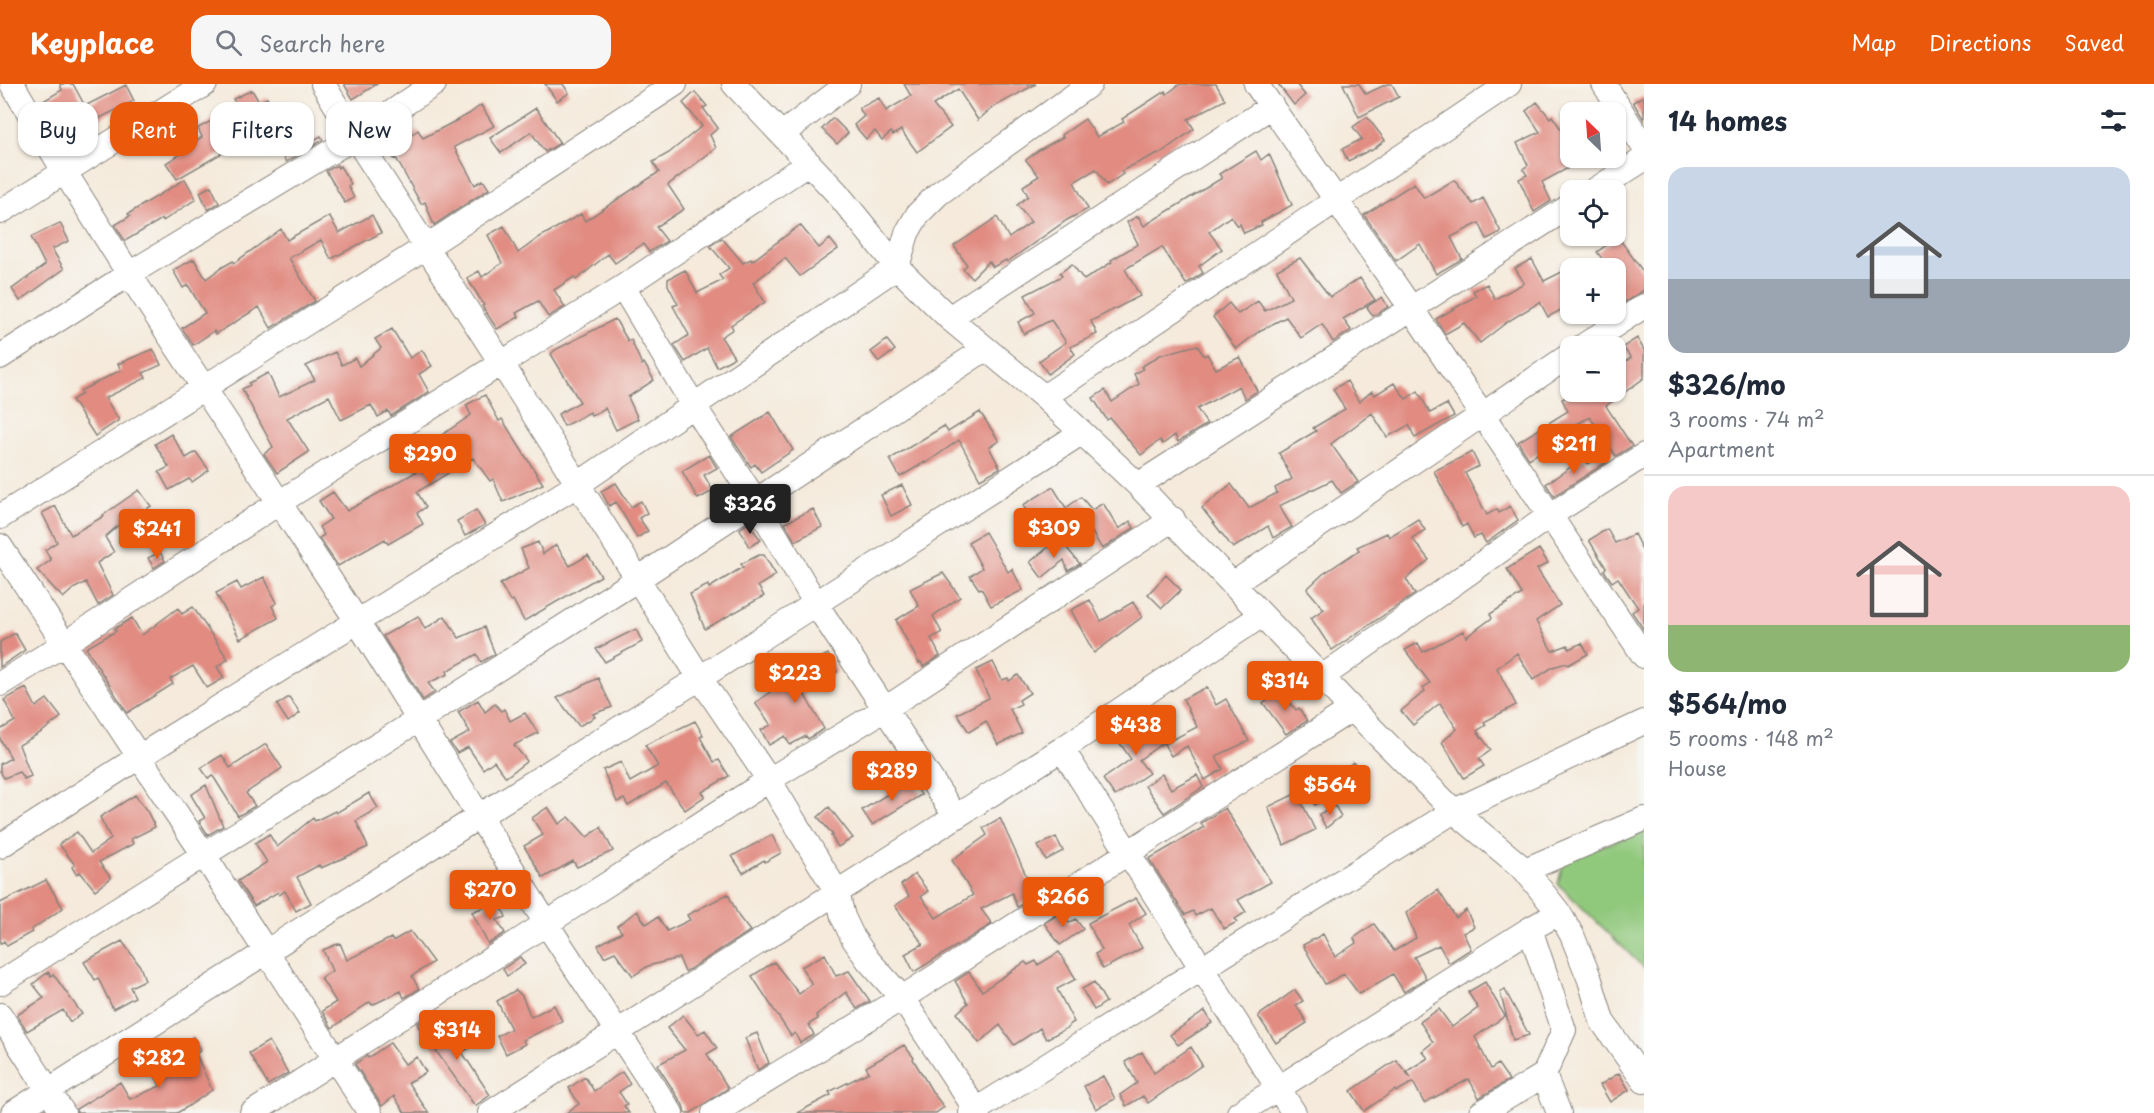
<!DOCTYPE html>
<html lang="en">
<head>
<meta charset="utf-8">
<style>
  :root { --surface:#fff; --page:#f6f6f7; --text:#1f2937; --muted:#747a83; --line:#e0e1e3; --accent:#ea580c }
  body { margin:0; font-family:"Playpen Sans",sans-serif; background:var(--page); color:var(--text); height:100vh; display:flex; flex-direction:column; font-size:22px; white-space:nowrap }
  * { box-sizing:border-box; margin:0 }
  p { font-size:20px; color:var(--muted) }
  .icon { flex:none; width:33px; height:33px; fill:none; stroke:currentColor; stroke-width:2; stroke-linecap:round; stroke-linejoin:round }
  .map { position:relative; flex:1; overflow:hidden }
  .side { display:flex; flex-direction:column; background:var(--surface); width:510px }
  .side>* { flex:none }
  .hud { position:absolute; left:18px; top:18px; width:570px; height:54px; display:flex; gap:12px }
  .needle { width:39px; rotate:335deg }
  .tools { position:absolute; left:1560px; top:18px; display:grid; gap:12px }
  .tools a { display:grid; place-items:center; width:66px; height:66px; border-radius:12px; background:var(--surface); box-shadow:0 2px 4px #0004; font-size:30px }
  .price { position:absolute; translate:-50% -51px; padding:0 14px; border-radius:6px; background:var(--accent); color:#fff; font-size:20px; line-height:39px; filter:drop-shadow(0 2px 3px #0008) }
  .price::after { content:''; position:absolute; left:50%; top:36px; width:18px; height:14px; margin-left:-9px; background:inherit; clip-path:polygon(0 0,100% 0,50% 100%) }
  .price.on { background:#222; color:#fff }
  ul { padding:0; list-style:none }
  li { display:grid; align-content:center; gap:12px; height:318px; padding:0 24px }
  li+li { border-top:2px solid var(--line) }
  li span { display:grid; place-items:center; height:186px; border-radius:18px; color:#555 }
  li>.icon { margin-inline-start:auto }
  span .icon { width:108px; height:108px; fill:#fffc; stroke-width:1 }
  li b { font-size:26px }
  h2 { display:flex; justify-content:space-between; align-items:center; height:72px; padding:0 24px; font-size:26px }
  .chip { padding:0 21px; border-radius:18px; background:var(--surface); box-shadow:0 2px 4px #0004; font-size:21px; line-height:54px }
  .chip.on { background:var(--accent); color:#fff }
  header { display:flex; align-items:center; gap:36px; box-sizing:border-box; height:84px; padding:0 30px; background:var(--accent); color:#fff }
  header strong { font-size:28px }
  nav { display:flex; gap:33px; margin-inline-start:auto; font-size:21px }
  .search { width:420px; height:54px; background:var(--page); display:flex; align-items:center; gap:15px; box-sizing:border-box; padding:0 21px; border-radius:18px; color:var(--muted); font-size:22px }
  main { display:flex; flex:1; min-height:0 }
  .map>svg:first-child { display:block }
</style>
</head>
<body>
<header>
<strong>Keyplace</strong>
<div class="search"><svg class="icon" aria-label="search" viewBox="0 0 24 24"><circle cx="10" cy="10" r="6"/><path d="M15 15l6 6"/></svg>Search here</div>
<nav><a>Map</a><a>Directions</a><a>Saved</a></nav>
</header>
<main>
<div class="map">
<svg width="1644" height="1029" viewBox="0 0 1644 1029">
  <rect width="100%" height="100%" fill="#f6f6f2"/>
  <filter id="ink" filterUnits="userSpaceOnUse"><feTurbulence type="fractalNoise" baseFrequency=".0167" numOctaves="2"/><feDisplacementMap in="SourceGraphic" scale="12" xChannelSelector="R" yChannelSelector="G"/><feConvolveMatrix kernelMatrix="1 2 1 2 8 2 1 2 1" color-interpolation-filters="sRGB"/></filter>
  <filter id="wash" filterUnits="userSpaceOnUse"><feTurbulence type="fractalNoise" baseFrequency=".008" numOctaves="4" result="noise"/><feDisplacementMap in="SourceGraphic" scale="24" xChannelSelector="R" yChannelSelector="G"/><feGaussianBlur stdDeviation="1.35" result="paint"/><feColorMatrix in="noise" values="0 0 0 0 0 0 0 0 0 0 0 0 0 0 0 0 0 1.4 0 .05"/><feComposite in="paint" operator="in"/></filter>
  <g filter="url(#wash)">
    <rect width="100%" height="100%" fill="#f5eadb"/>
    <path fill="#90c87b" stroke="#56724c" stroke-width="1.5" d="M1644,747V884L1558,800L1564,775Z"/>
    <g id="blocks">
      <path fill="#e18b81" d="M60,0H73L85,22L126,1L134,17L86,41L62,56L40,19L62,6Z
        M344,0H377L353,15Z
        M545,0H563L569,9L557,17Z
        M904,0H1036L992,24L978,36L958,5L933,21L951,43L917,68L901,46L893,51L891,48L882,56L875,47L866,55L854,41L864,32L859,24L879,14L886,27L911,12Z
        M1180,0H1216L1225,16L1188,35L1194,45L1159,70L1158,69L1121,87L1123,90L1107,101L1096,85L1074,98L1088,125L1067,136L1007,178L1006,176L993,183L989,177L972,194L963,185L967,181L954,162L997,133L1009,154L1031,138L1017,121L1028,112L1023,102L1039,92L1026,76L1039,66L1063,53L1062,51L1085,35L1097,53L1124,38L1122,35L1165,7L1167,10Z
        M1278,0H1296L1305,11L1294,21Z
        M1343,0H1359L1366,10L1387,0H1392L1399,13L1359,33Z
        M252,6L259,18L267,14L280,36L222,64L224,68L177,95L166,79L192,63L190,61L202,53L198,44L238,23L233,15Z
        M695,8L707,22L703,24L718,44L710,51L716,64L668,101L684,125L656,143L667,157L649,168L643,160L615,179L608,170L576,196L574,193L554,206L565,223L548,233L538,217L516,229L519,233L497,245L482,222L484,221L467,194L479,187L482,193L502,179L488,151L504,142L518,169L540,153L581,130L585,137L659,88L653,78L669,69L702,42L683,19Z
        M1644,12V36L1633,18Z
        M1537,18L1550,34L1552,32L1570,58V83L1542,98L1551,117L1534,128L1519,95L1527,91L1523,85L1528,81L1517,59L1540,48L1526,27Z
        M481,21L494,42L454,63L475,101L483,96L489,105L434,141L425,118L421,120L396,74L394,75L382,55L392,48L399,59L418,46L423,54L469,30Z
        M536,24L560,59L545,68L531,48L501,69L490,54Z
        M1367,33L1385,56L1371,67L1370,66L1348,77L1342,65L1362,55L1353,43Z
        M833,34L848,49L837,60L822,45Z
        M321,52L323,56L286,78L279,65L298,56L301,63Z
        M1256,67L1261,76L1269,70L1292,121L1261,138L1262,141L1244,149L1240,140L1238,142L1231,132L1209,148L1222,165L1199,182L1203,189L1186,200L1162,163L1125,185L1140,212L1091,237L1097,250L1070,263L1075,270L1048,290L1039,277L1066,258L1051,236L1024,250L1018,238L1035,229L1025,211L1062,192L1060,189L1072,180L1084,196L1112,178L1111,176L1138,160L1127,138L1138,132L1144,142L1222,94L1219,90Z
        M337,81L338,84L340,82L351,100L348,102L354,114L345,119L326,87Z
        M185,95L196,115L163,137L162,135L125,157L115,141L130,132L128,130Z
        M1454,96L1473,120L1483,114L1501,148L1487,155L1479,139L1451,153L1462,175L1436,190L1420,160L1396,177L1364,131L1414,99L1424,114Z
        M211,102L219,119L208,126L200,108Z
        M372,131L381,149L331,175L321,156L289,174L315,217L271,244L259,223L216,250L214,247L193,261L182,244L205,229L188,201L183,204L173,186L194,175L206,195L221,184L233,177L234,179L281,145L287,156L329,132L339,149Z
        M60,139L69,157L52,165L64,185L20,217L12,205L45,181L31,153Z
        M800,141L819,164L830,155L838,165L800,192L785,174L753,199L765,218L731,241L733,245L721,253L734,273L730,276L717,283L707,264L685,278L674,261L689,251L673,222L678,220L668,201V195L685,186L697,209L723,196L719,191L729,184L710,162L722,154L743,179L751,175L752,177Z
        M1618,153L1644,189V206L1616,224V184H1609L1597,168Z
        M1300,174L1330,213L1360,194L1375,216L1343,235L1351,246L1333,258L1322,240L1301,254L1286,233L1261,246L1236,265L1213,233L1229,219L1238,230L1258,217L1265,227L1291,214L1277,186Z
        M1532,175L1544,197L1570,184V221L1548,233L1540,218L1507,238L1480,259L1464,239L1445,250L1436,235L1476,212L1473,207L1487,200L1495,215L1524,199L1515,184Z
        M1382,213L1388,223L1373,232L1367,223Z
        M615,235L628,257L631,256L642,281L644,279L654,296L628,313L638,335L616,346L605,324L591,332L590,328L564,342L558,330L580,318L551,270L555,266Z
        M392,245L410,274L422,266L432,282L419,290L429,308L391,332L388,327L378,333L371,321L341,336L329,312L287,334L309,368L277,389L264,370L273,363L242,305L250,301L249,299L268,289L279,313L315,296L306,282L335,268L342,281L355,274L359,282L381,264L375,255Z
        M1637,254L1644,266V294L1606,322L1632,362L1616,372L1590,333L1556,351L1559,356L1529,375L1518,358L1568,327L1562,315L1577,308H1616V283L1631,274L1623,263Z
        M887,256L895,266L879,278L871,268Z
        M1197,261L1204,272L1207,270L1216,285L1240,273L1257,307L1245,315L1239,302L1197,325L1207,340L1178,358L1175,351L1163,360L1160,356L1141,371L1110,334L1107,336L1093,314L1105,306L1112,318L1139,300L1134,290L1143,285L1141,283L1160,271Z
        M153,265L161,281L143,289L146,294L105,314L119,336L95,352L72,316L82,310L80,307L121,286L118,280Z
        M1347,297L1359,318L1372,307L1375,311L1394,299L1406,315L1418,307L1430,329L1447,320L1454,332L1415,354L1409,341L1387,353L1372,329L1331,360L1358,398L1341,409L1332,396L1279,422L1292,443L1273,454L1268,442L1233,464L1202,424L1231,400L1249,424L1277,409L1275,404L1292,395L1279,369L1316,347L1313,344L1345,325L1333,305Z
        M485,311L499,337L502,335L543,400L503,418L493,395L490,397L473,374L417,408L426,423L417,429L423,440L388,460L385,455L338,482L319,454L324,451L319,443L331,435L319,417L333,408L347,427L416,388L413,383L446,363L439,353L471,331L466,321Z
        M770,328L793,366L761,388L755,380L751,383L731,353Z
        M980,328L999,357L989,363L1000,384L980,395L959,356L926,379L925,378L900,393L890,375L944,342L948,348Z
        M171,350L186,374L196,368L209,386L192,398L189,395L169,406L159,388L169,383L155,360Z
        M1472,368L1479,382L1465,389L1487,431L1497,425L1499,429L1510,422L1518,436L1486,459L1481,451L1474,454L1467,440L1462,443L1434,387Z
        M709,371L717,384L704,391L713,407L698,415L682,387Z
        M1602,371L1607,378L1554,412L1546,400L1584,374L1588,380Z
        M616,399L631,423L641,417L647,429L639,434L648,447L637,454L616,418L609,422L601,407Z
        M902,401L912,421L891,432L881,411Z
        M1053,403L1066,424L1081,413L1092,426L1103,419L1119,445L1130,437L1134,444L1102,465L1083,433L1049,454L1039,438L1034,440L1023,421Z
        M139,406L151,422L131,436L129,432L105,453L114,468L97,479L113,511L98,521L86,498L73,505L63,514L37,486L51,476L45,466L57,458L42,429L55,422L71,451L104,432L103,431Z
        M813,425L822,443L795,457L785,439Z
        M476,426L485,441L465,452L457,437Z
        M1418,435L1425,446L1412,454L1429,476L1406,495L1415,510L1332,566L1311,534L1324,525L1307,505L1323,490L1359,466L1357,463L1387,449L1389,453Z
        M748,439L761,456L749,463L740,445Z
        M1607,445L1615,459L1634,450L1644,470V546L1632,528L1638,524L1618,494L1612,498L1607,491L1604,486L1606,484L1589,456Z
        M985,448L1008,488L1012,485L1023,506L991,522L981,504L979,505L970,492L982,484L968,458Z
        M1057,452L1080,480L1068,487L1064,476L1042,494L1030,478L1056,457L1054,454Z
        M538,458L543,470L556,461L570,482L588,471L601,492L524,537L513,516L510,517L500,500L529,484L521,465Z
        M1539,465L1548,479L1537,485L1560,521L1536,537L1552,567L1568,561L1569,565L1582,559L1588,570L1568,581L1566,579L1553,583L1533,596L1517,569L1497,584L1516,621L1484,638L1486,641L1477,647L1491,666L1479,675L1484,682L1464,694L1442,658L1457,645L1440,619L1413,641L1401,627L1425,607L1423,604L1430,599L1405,566L1418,559L1423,568L1463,547L1466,553L1492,534L1490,530L1522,510L1507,485Z
        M160,468L165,477L154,484L148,474Z
        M759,471H764L776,491L758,502L764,512L705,545L690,510L708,501L709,504L743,483L741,480Z
        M943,489L960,513L933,532L942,549L931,554L940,572L923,583L921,578L919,579L896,536L919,522L910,505Z
        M1166,491L1181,506L1162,524L1148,510Z
        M264,493L277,519L272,522L278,534L240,555L216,509L237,498L241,505Z
        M1090,516L1101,537L1133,518L1142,533L1094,569L1071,526Z
        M193,523L228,575L217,583L224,594L207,604L193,582L170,595L173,600L127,629L86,564L116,547L114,545L132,534L142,551L178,524L182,530Z
        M418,532L425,545L445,532L459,554L484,543L495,570L481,578L477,570L447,587L448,590L428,599L435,608L423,616L383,552Z
        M636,545L642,558L605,578L596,565Z
        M15,549L25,566L0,583V558Z
        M828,570L837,588L803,608L824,645L808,655L806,652L790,661L785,652L769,661L761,646L771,641L755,619L777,603V602L809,580Z
        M993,578L1002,596L1008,594L1009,597L1018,591L1030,609L1019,616L1021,620L1010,625L1022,649L998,661L986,637L969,648L957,630L989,614L976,586Z
        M598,594L612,623L593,630L595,633L579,642L557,614Z
        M1207,603L1216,621L1226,615L1249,657L1216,672L1223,685L1205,696L1187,662L1171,672L1164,660L1197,643L1183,615Z
        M26,604L36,623L47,615L61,633L42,648L19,661L31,692L24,695L19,688L4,694L0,687V680L11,674L0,655V646L15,637L4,616Z
        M1280,606L1296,626L1299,624L1307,637L1286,650L1263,619Z
        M289,613L300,629L288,638L277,621Z
        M478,616L485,628L495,620L501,627L504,625L510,637L525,629L538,649L514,661L527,677L506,693L494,677L483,685L468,663L457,669L450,659L470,648L458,628Z
        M1153,634L1168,655L1139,676L1149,689L1115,712L1103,695L1131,675L1119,658Z
        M695,637L703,651L700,653L714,678L719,676L729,692L702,708L705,712L685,726L666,699L628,722L624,715L617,718L603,686L621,678L630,698L658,682L645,661Z
        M266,660L282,684L246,709L255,722L238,732L213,692L208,694L201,684L222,671L230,684Z
        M1353,678L1362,689L1315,721L1309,713Z
        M1162,690L1171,705L1197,691L1203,703L1164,729L1145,702Z
        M912,695L921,711L872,741L862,726Z
        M206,701L223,742L208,751L199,737L205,734L191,711Z
        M369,709L378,724L356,737L368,763L321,784L319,781L297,793L311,819L296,827L285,807L279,811L278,808L254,822L238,797L267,778L255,759L269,750L277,763L313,734L315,737L335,727L336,729Z
        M1297,709L1315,746L1284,761L1268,723Z
        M135,711L147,727L155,743L131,755L133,760L99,778L111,794L95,806L80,788L76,790L72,783L75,781L59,760L77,748L91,769L111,755L100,733Z
        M1335,722L1341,732L1326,744L1319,730Z
        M548,723L559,740L569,733L587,753L601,743L613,767L577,783L573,777L543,794L524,762L543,751L532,734Z
        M829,723L853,754L838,763L831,752L833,751L818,733Z
        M1225,724L1271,798L1238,816L1246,828L1235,835L1237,838L1224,845L1211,824L1195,832L1193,827L1185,831L1149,775L1204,743L1201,739Z
        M1000,734L1035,811L1017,823L1012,809L981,825L992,840L914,888L905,870L923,860L895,822L909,812L901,801L915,790L928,807L921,812L936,834L973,811L952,776L987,751L983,744Z
        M772,751L781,769L765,778L764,776L743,789L732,772Z
        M1056,753L1063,767L1046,776L1038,762Z
        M46,796L63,824L31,846L32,848L7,862L4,857L0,860V819Z
        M1438,806L1456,834L1466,826L1474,843L1463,849L1471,865L1449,879L1439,861L1414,873L1426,894L1404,908L1393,890L1359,910L1344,890L1325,900L1303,861L1323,850L1335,873L1356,859L1354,854L1374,840L1394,867L1416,854L1406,829Z
        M728,810L739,833L750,847L685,888L679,874L648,882L633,892L615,868L604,873L598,861L622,848L617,842L637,827L646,840L658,833L667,847L690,836L687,831Z
        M1136,814L1146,829L1129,841L1142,864L1103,885L1095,870L1102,866L1088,839Z
        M499,817L506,833L497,836L505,849L488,860L472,828Z
        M1061,829L1069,839L1076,835L1083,845L1060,861L1044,839Z
        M410,847L433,878L412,892L419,905L404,914L401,907L372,921L370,918L332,944L322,927L336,918L321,894L332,887L323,866L340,859L347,876L391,854L393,857Z
        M122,857L140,882L145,896L130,903L135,913L113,925L98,894L95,896L84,878Z
        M1059,868L1076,895L1057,905L1074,938L1069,941V943L1046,955L1040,944L1014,961L1000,941L979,959L957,929L968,919L955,897L969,888L982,907L1025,878L1028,881L1036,877L1038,881Z
        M825,870L836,892L849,887L870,917L857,925L846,908L816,931L818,935L809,940L814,951L800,959L795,949L791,952L752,892L774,878L799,910L812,900L801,883Z
        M520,873L525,880L507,892L503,885Z
        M48,888L51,892L53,890L82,930L70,938L63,926L27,947L17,931L44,914L33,900Z
        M1094,898L1106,918L1094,926L1082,905Z
        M1485,898L1505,932L1475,953L1491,985L1498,980L1509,996L1479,1014L1469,995L1424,1019L1413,998L1396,1008L1395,1006L1364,1027L1351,1007L1396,976L1411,994L1407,987L1428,974L1422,967L1433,958L1420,938L1439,925L1452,943L1478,924L1468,908Z
        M516,906L522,912L531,933L554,921L562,937L523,956L525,960L506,970L497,952L511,945L497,917Z
        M1295,906L1303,917L1296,921L1307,939L1276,959L1258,932Z
        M1505,906L1529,951L1513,956L1500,908Z
        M1205,927L1212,939L1178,961L1170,951Z
        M683,931L698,950L705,946L717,964L707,970L728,1004L691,1029H685L683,1021L657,981L685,966L667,944Z
        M426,934L443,954L450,949L455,956L466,949L473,962L462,968L490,1011L475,1022L417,940Z
        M757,949L769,979L758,986L745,954Z
        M193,953L201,966L196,970L212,1006L187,1023L177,1029H77L76,1025L120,998L130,1015L160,1002L155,991L177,981L170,969Z
        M269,957L288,989L268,1001L249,969Z
        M390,959L405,980L417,973L426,988L408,999L429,1029H405L394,1012L382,1022L355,980L367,972L368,974Z
        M904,961L914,974L913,975L933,1009L944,1023L936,1029H797L831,1011L829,1008L869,988L866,983Z
        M1191,963L1202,981L1148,1019L1143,1012L1126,1022L1120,1011L1137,999L1125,978L1142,968L1154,989Z
        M622,988L630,1000L619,1008L627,1020L624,1022L629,1029H566L579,1020L569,1004L585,993L594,1007Z
        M1619,989L1629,1006L1610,1018L1600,1001Z
        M1103,992L1115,1015L1096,1025L1084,1002Z"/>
    </g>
  </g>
  <g filter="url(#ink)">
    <use href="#blocks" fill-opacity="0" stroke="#88837c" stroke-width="1.5"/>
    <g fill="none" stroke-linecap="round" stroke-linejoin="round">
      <defs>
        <path id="minor" d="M12,0L64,87L129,190L357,537L546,839L671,1029
          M323,0L355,53L502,280L700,594L769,696L837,808L843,833L853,854L868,876L902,914L978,1029
          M734,0L837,109L897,183L949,234L1044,313L1138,401L1352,625L1454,727L1525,786L1559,829L1530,845L1239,1029
          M1256,0L1411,224L1644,572
          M1604,0L1644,63
          M782,50L848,0
          M1595,106L1644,75
          M0,128L205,0
          M623,203L694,322L755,416L816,520L955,732
          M949,234L1272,22
          M1583,262L1644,222
          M0,273L129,190L355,53L434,0
          M1044,313L1509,0
          M1138,401L1570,122
          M0,433L426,163L675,0
          M0,462L204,771L370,1029
          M1233,500L1570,271
          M1322,593L1549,432L1644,371
          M0,600L64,560L280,418L623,203L809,79
          M1062,665L1294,1029
          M0,762L139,673L577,401L897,183L907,149L918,130L938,110L1090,0
          M1525,786L1644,735
          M1559,829L1572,851L1590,896L1602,937L1644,997
          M0,899L418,636L638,495L985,265
          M0,931L63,1029
          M1544,991L1559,1029
          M13,1029L478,733L700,594L1081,349
          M252,1029L769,696L885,625L1173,435
          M490,1029L1062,665L1262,531
          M714,1029L902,914L1352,625
          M971,1029L1454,727L1644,638
          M1481,1029L1544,991L1564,946L1530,845"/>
      </defs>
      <use href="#minor" stroke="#88837c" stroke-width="26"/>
      <use href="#minor" stroke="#fff" stroke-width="24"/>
    </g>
  </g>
</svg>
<div class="tools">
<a><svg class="needle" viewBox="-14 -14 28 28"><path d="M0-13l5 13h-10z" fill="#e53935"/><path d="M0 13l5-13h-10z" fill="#747a83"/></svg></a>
<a><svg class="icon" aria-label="locate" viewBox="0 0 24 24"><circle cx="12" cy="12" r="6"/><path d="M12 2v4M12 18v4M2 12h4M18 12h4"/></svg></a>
<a>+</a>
<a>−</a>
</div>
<b class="price" style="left:1574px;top:391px">$211</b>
<b class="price" style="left:430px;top:401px">$290</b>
<b class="price on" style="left:750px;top:451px">$326</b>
<b class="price" style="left:1054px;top:475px">$309</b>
<b class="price" style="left:157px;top:476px">$241</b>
<b class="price" style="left:795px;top:620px">$223</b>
<b class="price" style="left:1285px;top:628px">$314</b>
<b class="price" style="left:1136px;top:672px">$438</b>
<b class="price" style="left:892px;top:718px">$289</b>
<b class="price" style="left:1330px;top:732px">$564</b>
<b class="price" style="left:490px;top:837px">$270</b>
<b class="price" style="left:1063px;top:844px">$266</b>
<b class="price" style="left:457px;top:977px">$314</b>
<b class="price" style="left:159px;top:1005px">$282</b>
<div class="hud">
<a class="chip">Buy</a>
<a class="chip on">Rent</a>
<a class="chip">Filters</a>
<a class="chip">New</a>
</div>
</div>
<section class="side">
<h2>14 homes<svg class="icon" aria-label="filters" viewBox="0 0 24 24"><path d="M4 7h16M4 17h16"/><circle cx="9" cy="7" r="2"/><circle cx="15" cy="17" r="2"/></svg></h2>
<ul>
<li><span style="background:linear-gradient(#c9d6e8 60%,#9aa5b1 0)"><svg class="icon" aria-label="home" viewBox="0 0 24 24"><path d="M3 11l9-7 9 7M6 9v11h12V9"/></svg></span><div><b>$326/mo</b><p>3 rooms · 74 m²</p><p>Apartment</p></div></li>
<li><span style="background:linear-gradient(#f6c9c9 75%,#8fb573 0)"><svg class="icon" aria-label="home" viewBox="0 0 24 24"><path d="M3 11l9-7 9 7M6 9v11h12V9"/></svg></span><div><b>$564/mo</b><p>5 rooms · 148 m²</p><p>House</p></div></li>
</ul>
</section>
</main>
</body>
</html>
